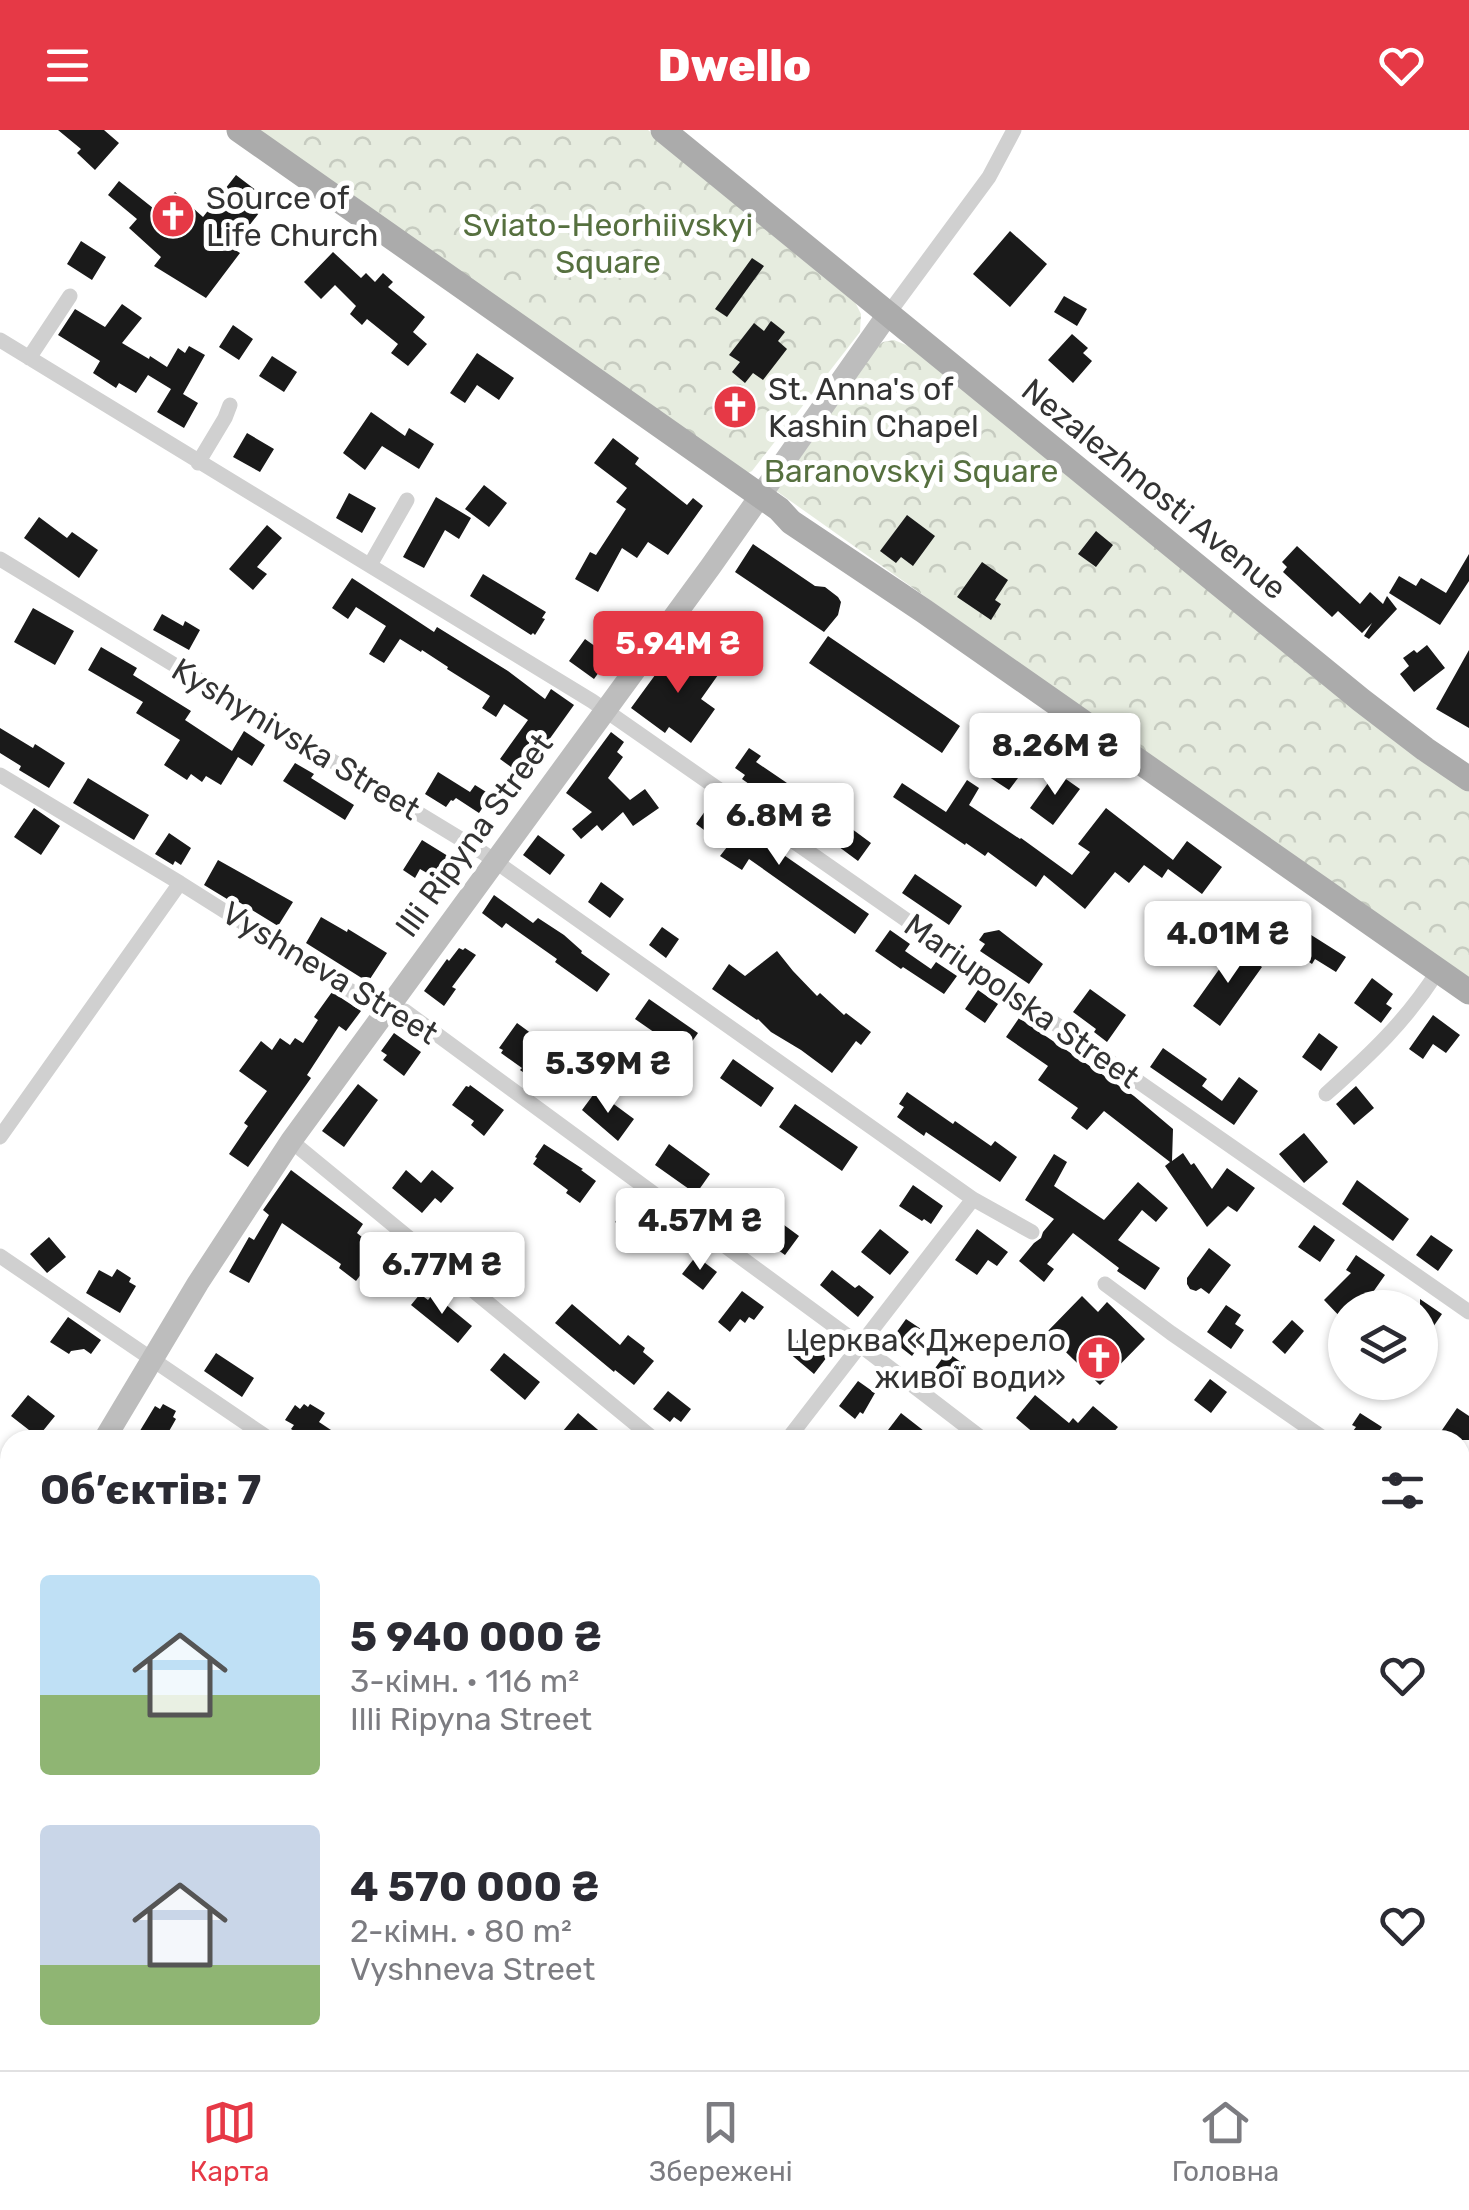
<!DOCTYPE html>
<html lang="uk">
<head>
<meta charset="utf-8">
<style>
  :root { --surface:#fff; --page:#f2f2f3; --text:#2b2b33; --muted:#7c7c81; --line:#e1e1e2; --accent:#e63946 }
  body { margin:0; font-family:Rubik,sans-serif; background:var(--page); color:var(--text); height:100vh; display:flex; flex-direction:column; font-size:38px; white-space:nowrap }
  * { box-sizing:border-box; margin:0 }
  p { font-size:32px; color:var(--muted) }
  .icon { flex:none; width:55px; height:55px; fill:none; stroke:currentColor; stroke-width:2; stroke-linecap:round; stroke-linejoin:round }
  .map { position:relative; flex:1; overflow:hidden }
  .drawer { position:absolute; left:0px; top:1300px; width:1470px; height:640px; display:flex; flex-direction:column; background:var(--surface); border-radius:30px 30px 0 0; box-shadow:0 2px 8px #0004 }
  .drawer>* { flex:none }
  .controls { position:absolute; left:1328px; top:1160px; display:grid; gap:20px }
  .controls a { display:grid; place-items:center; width:110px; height:110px; border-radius:50%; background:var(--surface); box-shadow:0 2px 8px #0004; font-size:50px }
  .price { position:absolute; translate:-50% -85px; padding:0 22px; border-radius:10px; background:#fff; color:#222; font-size:32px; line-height:65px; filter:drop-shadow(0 2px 5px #0008) }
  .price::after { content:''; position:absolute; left:50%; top:60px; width:30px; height:22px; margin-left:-15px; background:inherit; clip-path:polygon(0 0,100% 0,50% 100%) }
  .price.on { background:var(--accent); color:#fff }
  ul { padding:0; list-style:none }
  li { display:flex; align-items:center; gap:30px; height:250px; padding:0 40px }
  li span { display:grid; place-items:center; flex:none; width:280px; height:200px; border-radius:10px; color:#555 }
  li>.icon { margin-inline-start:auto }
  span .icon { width:120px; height:120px; fill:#fffc; stroke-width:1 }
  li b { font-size:42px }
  h2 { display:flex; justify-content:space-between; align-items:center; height:120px; padding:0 40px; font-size:42px }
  header { display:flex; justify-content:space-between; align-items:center; height:130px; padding:0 40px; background:var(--accent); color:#fff; font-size:45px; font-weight:800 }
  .menu { display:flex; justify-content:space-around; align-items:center; height:140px; border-top:2px solid var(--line); background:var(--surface); font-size:28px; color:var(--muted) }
  .menu a { display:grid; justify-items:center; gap:5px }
  .menu .on { color:var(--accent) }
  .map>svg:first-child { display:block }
</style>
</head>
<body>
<header><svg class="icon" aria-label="menu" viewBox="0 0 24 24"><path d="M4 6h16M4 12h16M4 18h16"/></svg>Dwello<svg class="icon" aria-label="heart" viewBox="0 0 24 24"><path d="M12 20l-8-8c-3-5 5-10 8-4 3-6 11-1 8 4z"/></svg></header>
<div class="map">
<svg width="1469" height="1940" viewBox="0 0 1469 1940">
  <defs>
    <pattern id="forest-crowns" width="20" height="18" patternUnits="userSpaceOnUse" patternTransform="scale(2.5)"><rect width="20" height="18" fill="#e6ecdf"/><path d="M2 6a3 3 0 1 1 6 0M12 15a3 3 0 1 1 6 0" fill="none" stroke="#c6cbc0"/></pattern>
  </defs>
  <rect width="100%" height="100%" fill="#fff"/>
  <path fill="url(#forest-crowns)" d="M251,0H648L853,168L861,184L860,202L752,341L748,343Z
    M894,210L911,217L1451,651L1469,662V849L1240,690L775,360L872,221L883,212Z"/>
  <path fill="#1a1a1a" d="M58,0H104L119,13L95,40L77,23L81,19Z
    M236,45L269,70L232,118L240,123L206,168L154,136L161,127L129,98L137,89L108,65L119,51L158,82L175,62L203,87Z
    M1010,101L1047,134L1010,177L973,144Z
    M81,111L106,127L92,150L67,134Z
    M333,122L361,148L366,143L375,152L383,143L393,152L388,157L425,187L413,202L427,214L408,236L391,223L398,214L367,189L362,195L350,184L356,176L335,155L321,169L304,152Z
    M752,128L764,136L727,187L715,179Z
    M1064,166L1087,179L1077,196L1054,182Z
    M122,174L142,188L122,213L149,229L150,226L167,237L178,218L185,223L189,216L205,225L183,264L198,273L184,298L157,282L171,259L148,245L136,263L119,253L116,258L93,243L100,231L58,205L75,179L105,197Z
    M771,191L785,202L778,211L787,219L763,250L753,243L745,253L732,242L740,232L729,225L754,193L764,201Z
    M233,195L253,209L239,230L219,217Z
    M1072,204L1088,218L1083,223L1092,231L1073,253L1048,230Z
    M477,223L514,248L499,270L477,255L465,273L450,263Z
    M272,226L297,242L284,262L259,246Z
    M371,282L405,306L409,298L434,314L419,339L382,316L365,340L343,323Z
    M247,303L274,319L260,342L233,327Z
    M613,308L639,328L635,334L687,375L693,368L703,376L668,425L648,412L637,428L622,418L598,462L575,449L590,422L596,425L626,379L616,372L627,358L594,333Z
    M484,355L507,373L489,397L465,379Z
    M349,363L376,378L362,403L336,388Z
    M436,367L471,388L459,409L445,400L424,438L403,427Z
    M907,385L935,406L913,436L901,427L896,433L880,421Z
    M39,387L67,408L72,402L98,420L79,448L24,408Z
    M267,395L282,408L257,437L267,444L253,460L229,439Z
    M1096,401L1113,415L1096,437L1078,424Z
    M753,414L815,456L825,457L838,467L841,472L838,485L824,502L735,442Z
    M1297,416L1360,474L1370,462L1383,474L1387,466L1397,479L1369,509L1364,506L1372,493L1362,503L1338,481L1332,487L1283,442L1287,437L1282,432Z
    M1469,424V451L1440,495L1389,463L1399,446L1416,456L1421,448L1446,463Z
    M982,432L1008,450L995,470L1001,474L991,490L957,467Z
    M483,444L546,482L542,488L545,489L535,505L533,503L531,505L470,466Z
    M352,448L434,502L437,497L508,541L545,569L551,559L574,575L528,639L520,634L515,640L500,629L528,590L504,574L496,587L482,578L490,566L447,539L448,537L422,520L421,522L400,509L384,533L369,524L386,496L356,477L348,489L332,478Z
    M33,478L74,501L55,535L14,512Z
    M162,484L183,496L185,491L200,500L189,520L153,500Z
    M828,506L960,596L942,623L809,533Z
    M585,509L610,527L594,549L569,531Z
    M677,515L718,545L701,569L715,579L691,613L669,597L665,603L631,578Z
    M1427,515L1445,538L1414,562L1400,544L1409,536L1403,528L1414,520L1417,523Z
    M101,517L137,538L133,545L191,581L185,590L232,621L244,601L265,615L252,636L238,627L221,655L206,646L202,652L191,644L187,650L164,635L180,610L136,583L143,572L88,540Z
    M1469,520V598L1436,579Z
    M1008,594L1022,603L1000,635L1018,648L1009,660L977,639Z
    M0,598L33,618L35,614L65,633L49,658L19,640L21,636L0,623Z
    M611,602L624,612L617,622L623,627L608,648L630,670L645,659L659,678L633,696L623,682L602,701L597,695L581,709L572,699L592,682L566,663Z
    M749,618L761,626L756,632L787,653L774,672L742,649L745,645L735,638Z
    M295,633L314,644L311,648L354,675L345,690L283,651Z
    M438,642L470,662L475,655L491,665L479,683L456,668L453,671L451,670L446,677L425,664Z
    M1056,642L1080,659L1053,695L1030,678Z
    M88,648L149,685L134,710L73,673Z
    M967,650L979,658L969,675L1020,709L1021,708L1072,745L1090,722L1078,714L1106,678L1173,730L1187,711L1222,737L1202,764L1168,739L1162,748L1144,735L1129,753L1115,742L1085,779L1044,745L1036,757L988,722L985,726L966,713L965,715L893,667L902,653L946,682Z
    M816,670L831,678L829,682L871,713L858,731L804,691Z
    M710,674L869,784L855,804L749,729L742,740L720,726L727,717L696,694Z
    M34,678L60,696L41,725L14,707Z
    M169,703L191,718L181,735L175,731L173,735L155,724Z
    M538,705L565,725L550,745L523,725Z
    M422,710L456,731L445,749L436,743L434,747L420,739L415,748L403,740Z
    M218,730L293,772L278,796L234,769L232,772L204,755Z
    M915,744L962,776L949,795L902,763Z
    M601,752L624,769L610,788L588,772Z
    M494,765L533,793L538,788L564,805L582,821L581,823L610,844L597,862L555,832L557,829L506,793L502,798L482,783Z
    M1270,779L1346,827L1336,842L1315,829L1312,834L1293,821L1296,818L1260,794Z
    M321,787L347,802L348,799L387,823L368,852L306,813Z
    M662,797L679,809L666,828L649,815Z
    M890,800L910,814L905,821L931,839L936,832L957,846L944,864L903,837L901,839L875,821Z
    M999,800L1043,834L1029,854L980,821L985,814L979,810L984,803Z
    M1235,817L1262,837L1220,896L1193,876Z
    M459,818L463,820L465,818L476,825L452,857L456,859L444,876L424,861L447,829L449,831Z
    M777,821L793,841L817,866L820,863L844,885L846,883L871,902L861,915L856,911L832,943L801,920L771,902L758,889L757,890L712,859L729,834L745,846Z
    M1372,848L1393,864L1386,874L1392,878L1381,893L1354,873Z
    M1090,859L1126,885L1107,912L1094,902L1096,899L1073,882Z
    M978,860L998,874L985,893L965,879Z
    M332,862L361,881L346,901L339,896L307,945L311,948L248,1037L229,1024L248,996L244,993L267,961L239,941L261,911L272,920L280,908L290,915L295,908L303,913L318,890L314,887Z
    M649,869L698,903L684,923L635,889Z
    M1433,885L1460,905L1446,923L1433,914L1423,929L1409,919Z
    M1019,888L1134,966L1173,999L1172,1031L1183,1023L1191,1035L1194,1033L1212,1059L1227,1038L1255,1058L1237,1082L1228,1076L1207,1097L1165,1036L1170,1032L1104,981L1087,1000L1071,988L1078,978L1038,950L1048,936L1006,907Z
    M517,893L558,923L537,952L520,940L522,938L501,923L503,920L499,918Z
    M394,903L421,922L404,946L383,930L387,925L381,921Z
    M1319,903L1338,917L1321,941L1302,927Z
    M1163,918L1207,949L1202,956L1222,971L1239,947L1258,961L1234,995L1150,937Z
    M733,929L774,958L761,977L720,948Z
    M358,954L378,970L344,1017L322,1001Z
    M470,955L504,980L484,1006L471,995L474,991L452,975L466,956L469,957Z
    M1356,956L1374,978L1354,995L1336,974Z
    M596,961L634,989L618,1011L582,980Z
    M907,962L953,994L955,991L991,1016L995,1011L1017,1027L1000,1052L926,1002L924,1006L897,987L904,977L899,974Z
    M795,974L858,1017L842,1041L779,997Z
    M1304,1003L1328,1032L1304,1053L1279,1024Z
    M544,1014L583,1039L581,1040L596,1051L580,1073L566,1063L568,1060L533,1034L537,1028L535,1027Z
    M669,1014L710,1044L696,1064L655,1035Z
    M1054,1024L1067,1032L1054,1056L1104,1090L1138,1052L1168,1078L1156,1092L1142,1080L1118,1110L1160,1138L1145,1160L1117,1141L1119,1138L1073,1103L1047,1134L1054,1139L1044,1152L1019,1131L1034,1113L1041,1108L1043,1102L1054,1089L1025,1070Z
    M291,1040L363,1094L357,1103L394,1133L380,1151L365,1139L356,1151L339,1138L341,1134L282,1093L249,1153L229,1142L249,1107L254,1110L269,1085L263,1080Z
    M406,1040L421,1053L432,1040L454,1058L441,1073L435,1068L422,1083L392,1058Z
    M1357,1050L1409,1089L1393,1111L1342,1074Z
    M913,1055L943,1076L931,1094L924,1089L922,1091L899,1076Z
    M738,1061L799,1106L785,1125L724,1081Z
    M628,1074L668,1105L654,1122L615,1092Z
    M1314,1095L1335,1110L1320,1132L1298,1117Z
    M880,1099L909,1122L890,1145L861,1122Z
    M977,1099L1008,1122L997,1136L988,1130L977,1145L955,1130Z
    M1431,1105L1453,1120L1438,1141L1416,1125Z
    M49,1107L66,1127L47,1143L30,1124Z
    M492,1110L523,1135L509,1152L478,1128Z
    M1209,1118L1231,1135L1209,1164L1201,1158L1196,1161L1190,1159L1187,1154V1148Z
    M1356,1125L1385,1145L1371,1165L1356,1178H1345V1192L1324,1170L1351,1143L1346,1140Z
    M696,1126L717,1142L703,1160L682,1144Z
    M117,1139L131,1148L129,1152L136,1156L120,1183L86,1163L99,1140L112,1147Z
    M832,1140L855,1158L859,1155L874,1167L858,1187L820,1155Z
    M742,1161L764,1177L754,1190L749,1187L745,1193L740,1189L730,1202L718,1192Z
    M420,1164L428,1170L433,1164L472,1196L458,1213L411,1175Z
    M1082,1166L1098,1182L1107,1172L1145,1209L1100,1255L1046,1203Z
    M1420,1169L1442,1184L1431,1200L1420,1192Z
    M572,1174L620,1215L628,1205L645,1218L643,1222L654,1231L634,1255L615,1240L614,1242L555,1193Z
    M1226,1175L1241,1185L1235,1194L1244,1200L1231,1219L1207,1202Z
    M68,1187L101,1210L91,1224L84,1219L71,1221L69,1224L50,1212Z
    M906,1189L921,1199L918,1204L924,1209L912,1226L891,1210Z
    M1292,1190L1304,1201L1285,1224L1272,1212Z
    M801,1206L827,1227L814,1244L788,1222Z
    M947,1222L969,1238L954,1258L933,1241Z
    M216,1223L254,1248L242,1267L204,1241Z
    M504,1223L540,1252L525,1270L490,1240Z
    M1210,1249L1227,1262L1211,1283L1194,1270Z
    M858,1251L875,1263L863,1284L860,1282L855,1289L839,1276Z
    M668,1261L691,1279L681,1292L674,1287L670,1292L653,1279Z
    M28,1265L55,1286L38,1307L11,1286Z
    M1035,1265L1069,1293L1073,1288L1078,1293L1093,1276L1118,1297L1107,1310H1042L1016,1288Z
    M163,1274L176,1281L173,1287L176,1289L164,1310H147L138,1304L155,1276L160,1279Z
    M304,1274L308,1277L310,1274L325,1283L319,1292L346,1310H307L291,1299L294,1295L285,1290L295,1275L300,1279Z
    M1457,1278L1469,1286V1310H1450L1440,1303Z
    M578,1283L610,1310H573L563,1301Z
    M901,1283L924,1301L917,1310H900L888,1300Z
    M1360,1283L1382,1297L1373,1310H1361L1351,1304L1356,1297L1352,1295Z"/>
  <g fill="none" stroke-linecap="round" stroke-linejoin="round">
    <path stroke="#d0d0d0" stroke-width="15" d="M888,184L989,47L1014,0
      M0,210L592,571L1469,1182
      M29,228L70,166
      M198,333L225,288L230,275
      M0,429L482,722L973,1069L1032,1102
      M370,435L407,370
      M0,645L180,753L370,873L405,881L860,1215L984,1310
      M1326,964C1371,924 1406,891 1438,841
      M0,1007L180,753
      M291,1011L655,1310
      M0,1126L271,1310
      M1105,1154L1171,1203L1326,1310
      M787,1310L973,1069
      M1460,1416L1469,1423
      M0,1426L10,1434
      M0,1655L10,1662
      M1460,1718L1469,1725
      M3,1821L10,1826
      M140,1930L152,1940
      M409,1930L424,1940
      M750,1930L765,1940
      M1402,1930L1414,1940
      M347,1940L353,1930"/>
    <path stroke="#bdbdbd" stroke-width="22" d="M104,1310L198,1153L291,1011L711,436L888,184
      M1460,1376L1469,1360
      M0,1484L10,1467
      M1047,1940L1054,1930"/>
    <path stroke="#ababab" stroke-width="25" d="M239,0L779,379L791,392L924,481L1469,862
      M663,0L1361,570L1425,619L1469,649"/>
  </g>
  <defs>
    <symbol id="church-disc" viewBox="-11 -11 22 22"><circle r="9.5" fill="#e63946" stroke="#fff"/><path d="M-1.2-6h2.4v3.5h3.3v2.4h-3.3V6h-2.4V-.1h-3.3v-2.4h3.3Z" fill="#fff"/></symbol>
  </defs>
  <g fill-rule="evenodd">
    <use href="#church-disc" x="148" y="61" width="50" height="50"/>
    <use href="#church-disc" x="710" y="252" width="50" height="50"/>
    <use href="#church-disc" x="1074" y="1203" width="50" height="50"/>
  </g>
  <g text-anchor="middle" stroke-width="10" stroke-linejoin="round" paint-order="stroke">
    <g font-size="32" fill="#333" stroke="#fff" text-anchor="start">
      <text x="206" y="79">Source of<tspan x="206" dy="37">Life Church</tspan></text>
      <text x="768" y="270">St. Anna's of<tspan x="768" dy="37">Kashin Chapel</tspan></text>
      <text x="1066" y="1221" text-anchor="end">Церква «Джерело<tspan x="1066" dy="37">живої води»</tspan></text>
    </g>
    <g font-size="32" fill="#56703f" stroke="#fff">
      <text x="608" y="106">Sviato-Heorhiivskyi<tspan x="608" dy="37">Square</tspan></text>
      <text x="911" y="352">Baranovskyi Square</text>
    </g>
    <g font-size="32" fill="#333" stroke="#fff">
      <text transform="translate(1154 359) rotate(39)" y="11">Nezalezhnosti Avenue</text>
      <text transform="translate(296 609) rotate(31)" y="11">Kyshynivska Street</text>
      <text transform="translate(474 705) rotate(-54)" y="11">Illi Ripyna Street</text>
      <text transform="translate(330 843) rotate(31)" y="11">Vyshneva Street</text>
      <text transform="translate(1022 871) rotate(35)" y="11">Mariupolska Street</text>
    </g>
  </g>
</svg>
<div class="controls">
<a><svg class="icon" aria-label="layers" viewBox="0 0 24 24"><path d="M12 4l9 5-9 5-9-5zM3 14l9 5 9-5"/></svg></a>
</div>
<b class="price on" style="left:678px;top:566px">5.94M ₴</b>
<b class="price" style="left:1055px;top:668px">8.26M ₴</b>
<b class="price" style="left:779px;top:738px">6.8M ₴</b>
<b class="price" style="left:1228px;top:856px">4.01M ₴</b>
<b class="price" style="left:608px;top:986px">5.39M ₴</b>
<b class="price" style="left:700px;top:1143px">4.57M ₴</b>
<b class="price" style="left:442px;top:1187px">6.77M ₴</b>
<section class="drawer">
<h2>Об’єктів: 7<svg class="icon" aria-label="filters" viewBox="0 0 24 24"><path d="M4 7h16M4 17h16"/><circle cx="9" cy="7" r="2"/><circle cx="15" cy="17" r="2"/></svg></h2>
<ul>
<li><span style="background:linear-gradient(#bfe0f5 60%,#8fb573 0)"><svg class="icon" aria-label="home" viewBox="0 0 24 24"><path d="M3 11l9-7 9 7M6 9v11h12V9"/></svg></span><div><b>5 940 000 ₴</b><p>3-кімн. · 116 m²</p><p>Illi Ripyna Street</p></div><svg class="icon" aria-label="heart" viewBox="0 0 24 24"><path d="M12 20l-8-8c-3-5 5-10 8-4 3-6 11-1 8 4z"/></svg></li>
<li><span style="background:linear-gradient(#c9d6e8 70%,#8fb573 0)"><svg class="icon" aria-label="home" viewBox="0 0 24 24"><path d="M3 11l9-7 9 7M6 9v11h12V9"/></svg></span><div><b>4 570 000 ₴</b><p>2-кімн. · 80 m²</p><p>Vyshneva Street</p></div><svg class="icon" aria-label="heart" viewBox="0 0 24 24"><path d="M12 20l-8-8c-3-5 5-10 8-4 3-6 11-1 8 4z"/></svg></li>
</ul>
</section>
</div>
<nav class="menu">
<a class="on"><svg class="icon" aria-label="map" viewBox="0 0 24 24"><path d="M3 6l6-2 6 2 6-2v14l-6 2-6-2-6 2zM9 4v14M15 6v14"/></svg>Карта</a>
<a><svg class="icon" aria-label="saved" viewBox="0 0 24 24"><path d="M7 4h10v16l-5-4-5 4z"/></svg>Збережені</a>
<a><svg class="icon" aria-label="home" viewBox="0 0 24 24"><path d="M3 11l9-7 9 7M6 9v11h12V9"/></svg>Головна</a>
</nav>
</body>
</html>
